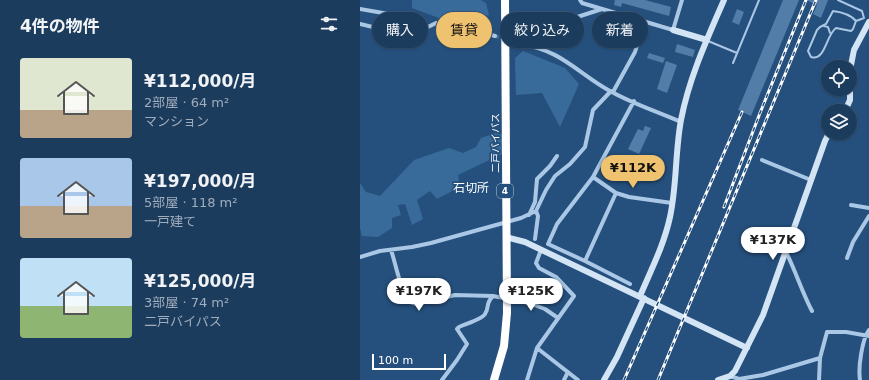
<!DOCTYPE html>
<html lang="ja">
<head>
<meta charset="utf-8">
<style>
  :root { --surface:#1c3c5e; --page:#254364; --text:#f1f3f6; --muted:#a0adbc; --line:#3a5673; --accent:#eec26e }
  body { margin:0; font-family:"DejaVu Sans","Noto Sans JP",sans-serif; background:var(--page); color:var(--text); height:100vh; display:flex; flex-direction:column; font-size:15px; white-space:nowrap }
  * { box-sizing:border-box; margin:0 }
  p { font-size:13px; color:var(--muted) }
  .icon { flex:none; width:22px; height:22px; fill:none; stroke:currentColor; stroke-width:2; stroke-linecap:round; stroke-linejoin:round }
  .map { position:relative; flex:1; overflow:hidden }
  .panel { display:flex; flex-direction:column; background:var(--surface); width:360px }
  .panel>* { flex:none }
  .banner { position:absolute; left:12px; top:12px; width:380px; height:36px; display:flex; gap:8px }
  .tools { position:absolute; left:461px; top:60px; display:grid; gap:8px }
  .tools a { display:grid; place-items:center; width:36px; height:36px; border-radius:50%; background:var(--surface); box-shadow:0 1px 3px #0004,0 0 0 1px var(--line); font-size:20px }
  .scale { position:absolute; left:12px; bottom:10px; width:74px; box-sizing:border-box; padding-left:4px; border:2px solid #fff; border-top:0; font-size:11px; line-height:14px; white-space:nowrap; color:#fff; -webkit-text-stroke:3px #25507d; paint-order:stroke }
  .price { position:absolute; translate:-50% -34px; padding:0 9px; border-radius:14px; background:#fff; color:#222; font-size:13px; line-height:26px; filter:drop-shadow(0 1px 2px #0008) }
  .price::after { content:''; position:absolute; left:50%; top:24px; width:12px; height:9px; margin-left:-6px; background:inherit; clip-path:polygon(0 0,100% 0,50% 100%) }
  .price.selected { background:var(--accent); color:#111 }
  ul { padding:0; list-style:none }
  li { display:flex; align-items:center; gap:12px; height:100px; padding:0 20px }
  li span { display:grid; place-items:center; flex:none; width:112px; height:80px; border-radius:4px; color:#555 }
  li>.icon { margin-inline-start:auto }
  span .icon { width:48px; height:48px; fill:#fffc; stroke-width:1 }
  li b { font-size:17px }
  h2 { display:flex; justify-content:space-between; align-items:center; height:48px; padding:0 20px; font-size:17px }
  .chip { padding:0 14px; border-radius:18px; background:var(--surface); box-shadow:0 1px 3px #0004,0 0 0 1px var(--line); font-size:14px; line-height:36px }
  .chip.selected { background:var(--accent); color:#111 }
  main { display:flex; flex:1; min-height:0 }
  .map>svg:first-child { display:block }
</style>
</head>
<body>
<main>
<section class="panel">
<h2>4件の物件<svg class="icon" aria-label="filters" viewBox="0 0 24 24"><path d="M4 7h16M4 17h16"/><circle cx="9" cy="7" r="2"/><circle cx="15" cy="17" r="2"/></svg></h2>
<ul>
<li><span style="background:linear-gradient(#dfe7d0 65%,#b9a48a 0)"><svg class="icon" aria-label="home" viewBox="0 0 24 24"><path d="M3 11l9-7 9 7M6 9v11h12V9"/></svg></span><div><b>¥112,000/月</b><p>2部屋 · 64 m²</p><p>マンション</p></div></li>
<li><span style="background:linear-gradient(#a9c7e8 60%,#b9a48a 0)"><svg class="icon" aria-label="home" viewBox="0 0 24 24"><path d="M3 11l9-7 9 7M6 9v11h12V9"/></svg></span><div><b>¥197,000/月</b><p>5部屋 · 118 m²</p><p>一戸建て</p></div></li>
<li><span style="background:linear-gradient(#bfe0f5 60%,#8fb573 0)"><svg class="icon" aria-label="home" viewBox="0 0 24 24"><path d="M3 11l9-7 9 7M6 9v11h12V9"/></svg></span><div><b>¥125,000/月</b><p>3部屋 · 74 m²</p><p>二戸バイパス</p></div></li>
</ul>
</section>
<div class="map">
<svg width="509" height="380" viewBox="0 0 509 380">
  <rect width="100%" height="100%" fill="#25507d"/>
  <path fill="#396b9a" d="M52,0H121L126,3L129,15L110,22L79,18L52,8Z
    M163,51L205,68L219,84L200,127L182,93L156,95L155,58Z
    M135,133L143,134L142,154L98,175L100,187L77,199L70,191L57,200L63,219L52,225L45,204L38,205L41,215L32,218V228L18,237L2,236L0,228V183L6,192L20,196L54,160L89,148L103,153L116,147L121,138Z"/>
  <path fill="#517da8" d="M255,0H285L311,7L309,16L262,3L261,7L254,5Z
    M423,0H439L391,116L378,110Z
    M446,0H468L461,18L453,14L457,5Z
    M377,9L384,12L379,25L372,22Z
    M317,44L335,50L333,57L315,52Z
    M289,53L305,58L303,63L287,58Z
    M306,61L317,65L307,93L297,89Z
    M285,126L291,128L279,154L268,149L278,129L283,131Z"/>
  <g fill="none" stroke-linecap="round" stroke-linejoin="round">
    <path stroke="#466a90" stroke-width="4" stroke-dasharray="4 2" stroke-linecap="butt" d="M135,36L161,45"/>
    <path stroke="#aac8e5" stroke-width="2" d="M478,0L502,11L504,18L496,21L493,29L491,31L476,28C466,35 465,62 451,57L448,51L457,30L460,27L466,24L473,11C481,12 491,15 496,21
      M464,26L468,27L470,33
      M348,41L377,53
      M373,63L399,0"/>
    <path stroke="#aac8e5" stroke-width="4" d="M220,0L222,3L313,30L322,0
      M0,9L46,17
      M0,24L46,35L54,34L76,23H89L135,36
      M161,45C199,48 220,75 250,91C271,103 298,112 321,122
      M171,46L173,42V26L181,20L199,22L208,20L242,9
      M253,92L275,52L284,22
      M402,160L451,180
      M233,177L256,193L269,197L312,203
      M491,205L509,208
      M169,215L175,202L177,179L190,166L197,156
      M175,239L178,216L176,211
      M31,250C35,261 41,292 48,300C50,303 53,303 56,304L95,295L133,296L169,303L185,309L198,318
      M181,250L176,263L179,268L196,277L214,296L177,348L218,380
      M426,252C436,272 442,292 452,311
      M0,257L20,251L52,247L71,243L161,218L176,211L186,190L195,176L210,164L225,147L233,110L251,91
      M487,258L493,242L509,216
      M225,261L256,193
      M270,284L225,261L188,244L197,224L233,177L274,101
      M370,376L379,379L403,375L460,358
      M82,380L97,360L107,344L97,329L99,327C105,324 123,319 125,314C130,306 125,304 133,296
      M167,380L177,348
      M204,380L208,372
      M459,380L460,358L467,332H486L509,336
      M500,380C498,367 502,340 509,330"/>
    <path stroke="#d3e4f5" stroke-width="6" d="M313,30L347,40
      M490,70L494,50L509,22
      M485,111L490,100V81
      M146,237L165,242L387,348
      M280,296C291,270 304,245 310,217C317,185 315,152 321,120C329,78 347,39 364,0
      M244,380L257,357L284,298
      M358,380L370,376L375,371L403,315L465,141L469,133"/>
    <path stroke="#fff" stroke-width="8" d="M134,380L144,346L147,313L145,0"/>
    <defs>
      <path id="rail" d="M364,207L400,113L446,0
        M264,380L382,112
        M298,380L456,0"/>
    </defs>
    <use href="#rail" stroke="#fff" stroke-width="3"/>
    <use href="#rail" stroke="#25507d" stroke-width="1.5" stroke-dasharray="4.5" stroke-linecap="butt"/>
  </g>
  <g text-anchor="middle" stroke-width="3.5" stroke-linejoin="round" paint-order="stroke">
    <rect fill="#25507d" stroke="#becad8" stroke-width="1" x="137" y="184" width="16" height="14" rx="3"/>
    <g font-size="9" font-weight="bold" fill="#fff">
      <text x="145" y="194">4</text>
    </g>
    <g font-size="10" fill="#fff" stroke="#25507d">
      <text transform="translate(135 143) rotate(-90)" y="4">二戸バイパス</text>
    </g>
    <g font-size="12" fill="#fff" stroke="#25507d">
      <text x="111" y="192">石切所</text>
    </g>
  </g>
</svg>
<div class="tools">
<a><svg class="icon" aria-label="locate" viewBox="0 0 24 24"><circle cx="12" cy="12" r="6"/><path d="M12 2v4M12 18v4M2 12h4M18 12h4"/></svg></a>
<a><svg class="icon" aria-label="layers" viewBox="0 0 24 24"><path d="M12 4l9 5-9 5-9-5zM3 14l9 5 9-5"/></svg></a>
</div>
<div class="scale">100 m</div>
<b class="price selected" style="left:273px;top:189px">¥112K</b>
<b class="price" style="left:413px;top:261px">¥137K</b>
<b class="price" style="left:59px;top:312px">¥197K</b>
<b class="price" style="left:171px;top:312px">¥125K</b>
<div class="banner">
<a class="chip">購入</a>
<a class="chip selected">賃貸</a>
<a class="chip">絞り込み</a>
<a class="chip">新着</a>
</div>
</div>
</main>
</body>
</html>
